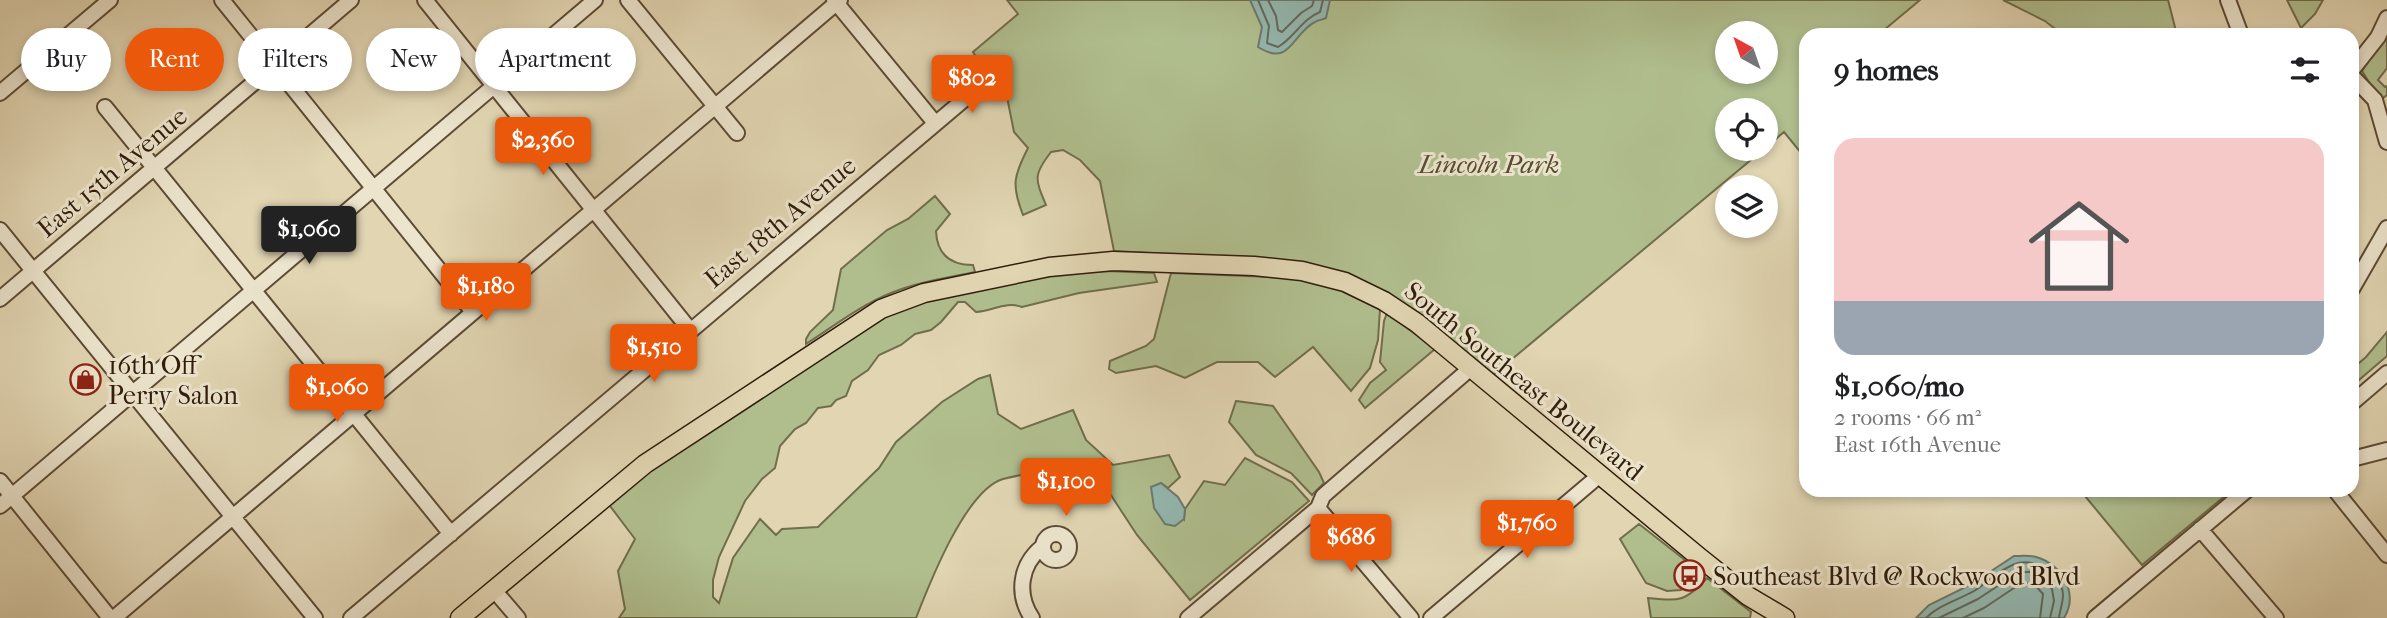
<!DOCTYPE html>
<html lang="en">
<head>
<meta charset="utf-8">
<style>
  :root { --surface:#fff; --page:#f2f2f2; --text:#202124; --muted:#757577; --accent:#ea580c }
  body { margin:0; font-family:"IM FELL French Canon",serif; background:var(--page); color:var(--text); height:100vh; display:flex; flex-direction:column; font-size:26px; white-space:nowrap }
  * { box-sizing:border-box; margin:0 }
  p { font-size:23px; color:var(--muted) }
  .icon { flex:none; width:38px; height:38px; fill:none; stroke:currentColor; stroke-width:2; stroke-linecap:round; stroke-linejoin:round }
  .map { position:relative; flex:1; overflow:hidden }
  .side { position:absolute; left:1799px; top:28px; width:560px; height:469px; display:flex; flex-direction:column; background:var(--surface); border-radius:21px; box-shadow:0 4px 10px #0003 }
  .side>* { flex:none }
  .hud { position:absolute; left:21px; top:28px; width:665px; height:63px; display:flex; gap:14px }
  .needle { width:46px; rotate:320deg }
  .buttons { position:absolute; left:1715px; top:21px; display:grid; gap:14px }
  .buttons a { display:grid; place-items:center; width:63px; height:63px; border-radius:50%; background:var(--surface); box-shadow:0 4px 10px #0003; font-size:35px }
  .price { position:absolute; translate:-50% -60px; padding:0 16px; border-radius:7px; background:var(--accent); color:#fff; font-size:23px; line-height:46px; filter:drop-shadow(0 2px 4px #0008) }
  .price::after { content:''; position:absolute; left:50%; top:42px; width:21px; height:16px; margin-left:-10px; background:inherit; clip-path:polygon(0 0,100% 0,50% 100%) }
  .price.on { background:#222; color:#fff }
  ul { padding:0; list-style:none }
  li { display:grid; align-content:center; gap:14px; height:371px; padding:0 35px }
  li span { display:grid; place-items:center; height:217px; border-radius:21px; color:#555 }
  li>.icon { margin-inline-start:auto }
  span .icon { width:126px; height:126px; fill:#fffc; stroke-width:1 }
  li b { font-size:30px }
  h2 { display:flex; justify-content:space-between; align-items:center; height:84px; padding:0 35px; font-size:30px }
  .tag { padding:0 24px; border-radius:32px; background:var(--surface); box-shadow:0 4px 10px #0003; font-size:24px; line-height:63px }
  .tag.on { background:var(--accent); color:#fff }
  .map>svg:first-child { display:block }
</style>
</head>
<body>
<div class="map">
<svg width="2387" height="618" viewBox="0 0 2387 618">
  <rect width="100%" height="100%" fill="#e1d5b2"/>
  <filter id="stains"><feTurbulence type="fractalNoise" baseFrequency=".00286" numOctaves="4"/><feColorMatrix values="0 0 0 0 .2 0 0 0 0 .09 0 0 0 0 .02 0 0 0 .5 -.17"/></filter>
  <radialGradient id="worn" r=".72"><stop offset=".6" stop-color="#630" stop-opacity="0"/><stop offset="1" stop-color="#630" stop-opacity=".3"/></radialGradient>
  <path fill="#b0be8e" stroke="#706e4c" stroke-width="2" fill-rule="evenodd" d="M1007,0H1920L1878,35H1806V159L1784,132L1766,147V110H1727V149H1764L1493,375L1421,317L1275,260L1114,251L1100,181L1080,160L1063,150L1051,152C1033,175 1035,179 1046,205L1023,215C1011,185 1014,175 1028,148L1014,132L1005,87L983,68L973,52L1018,14ZM1727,33H1766V72H1727Z
    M2003,0H2168L2177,35H2063L2045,21Z
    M2287,0H2323L2315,14L2301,28Z
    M2387,31V68L2378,80L2385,87L2387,86V95L2380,100L2362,71Z
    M935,196L950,214L936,231C937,254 949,265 973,265L975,272C947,278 917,282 891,293C861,305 834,326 806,344V339L810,332L833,310L841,269L887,230L908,219Z
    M1106,271L1154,273L1157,282L1079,293L1022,307C1007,301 992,311 976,312L965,302H958L941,322L931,330L915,334L901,345L879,355L868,370L852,381L846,396L836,400L831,406L818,408L806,423L795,429L780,446L775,468L762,479L745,501L719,557L713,580V597L719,603L733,558L760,519L776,535L782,529L818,527L879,468L896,442L942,402L978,379L990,375L998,414L1021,429L1073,410L1086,440L1113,465L1169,455L1180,477L1168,488L1161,483L1184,519L1185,509L1204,481L1225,485L1245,458L1292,482L1309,501L1190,600L1137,535L1103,483L1084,466C1058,470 1029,472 1003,479C966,490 930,582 916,618H619L625,609L618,571L635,539L607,502L661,463L883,318C953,287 1031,276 1106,271Z
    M1171,273L1298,278L1340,290L1380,309L1378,340L1370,368L1351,391L1313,347L1275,377L1258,362H1217L1185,378L1156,366L1116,373L1109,369L1110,361L1146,346L1154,339Z
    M1387,313L1435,349L1365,408L1359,400L1370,383L1386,370L1380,362L1384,321Z
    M2387,332V356L2352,386V369L2366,357Z
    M1236,401L1273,406L1319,472L1324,483L1312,495L1291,473L1256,455L1229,422Z
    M2080,490H2232L2142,565Z
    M1639,524L1699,571L1692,583L1681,590L1667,591L1646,583L1620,539Z
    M1707,578L1751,612L1750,618H1651L1648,598C1680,601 1685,602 1707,578Z"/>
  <path fill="#94b8b0" stroke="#6c7a6e" stroke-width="2" d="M1250,0H1330L1326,18C1322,20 1318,20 1315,22C1292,33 1291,68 1258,47L1262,27Z
    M1161,483L1178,497L1185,509L1184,519L1175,526L1165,524L1154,508L1151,487Z
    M2014,556C2021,556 2029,555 2036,557C2062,564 2079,594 2064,618H1916L1929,605L1970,585Z"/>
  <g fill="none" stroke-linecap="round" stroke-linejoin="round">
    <path stroke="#626a5e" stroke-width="2" d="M1258,0L1269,26L1267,43L1278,47C1294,38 1302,19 1320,12L1323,0
      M1268,0L1276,16L1278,30L1282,32L1301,13L1312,6L1314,0
      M1926,618C1939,605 1958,600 1974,591C1987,583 2000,569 2015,564C2031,558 2054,570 2061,586C2066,596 2060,608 2059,618
      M1939,618L1978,599L2019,572H2031L2041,576L2052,589L2054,601L2050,618
      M1963,618L1984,608L2023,582L2035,585L2043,594L2040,618"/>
    <defs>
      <path id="minor" d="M222,0L473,312
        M425,0L690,330
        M628,0L737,133
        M834,0L935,123
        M2228,0L2241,35
        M2352,70L2378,37L2387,18
        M2352,76L2375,100L2387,142
        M0,93L110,0
        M105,107L451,534
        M0,230L315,618
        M2352,289L2387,228
        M0,299L351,0
        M2352,403L2387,373
        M2352,459L2387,450
        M0,481L110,618
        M2335,490L2387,555
        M0,506L595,0
        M1318,508L1411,618
        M2200,529L2276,618
        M1043 547a13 13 0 1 1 26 0a13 13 0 1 1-26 0Z
        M494,590L518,618
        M114,618L840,0
        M351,618L986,81
        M1032,618C1016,594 1020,565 1042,547
        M1188,618L1318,508L1323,496L1472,367
        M1431,618L1601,474
        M2095,618L2247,490"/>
      <path id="major" d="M460,618L645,464L881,309L924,293L1049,267L1113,261L1254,266L1302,271L1345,282L1384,301L1417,323L1699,557L1748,596L1785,618"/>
    </defs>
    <use href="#minor" stroke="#5d4b35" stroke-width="18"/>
    <use href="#major" stroke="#311d0b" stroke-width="21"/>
    <use href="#minor" stroke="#ece4cd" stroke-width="14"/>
    <use href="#major" stroke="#e1d5b2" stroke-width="18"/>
  </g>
  <defs>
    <symbol id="shop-ring" viewBox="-11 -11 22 22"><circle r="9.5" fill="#ece4cd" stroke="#8f2418" stroke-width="1.5"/><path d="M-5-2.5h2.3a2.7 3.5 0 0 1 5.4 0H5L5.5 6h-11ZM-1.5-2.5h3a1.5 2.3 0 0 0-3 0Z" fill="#8f2418"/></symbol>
    <symbol id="bus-ring" viewBox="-11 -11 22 22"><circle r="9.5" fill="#ece4cd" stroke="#8f2418" stroke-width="1.5"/><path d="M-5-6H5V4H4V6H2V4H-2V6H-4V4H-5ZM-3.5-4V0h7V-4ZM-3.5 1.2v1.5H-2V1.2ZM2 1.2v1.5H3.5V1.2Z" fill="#8f2418"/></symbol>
  </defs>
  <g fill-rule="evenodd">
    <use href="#shop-ring" x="68" y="362" width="35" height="35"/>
    <use href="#bus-ring" x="1672" y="558" width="35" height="35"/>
  </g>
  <g text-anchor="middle" stroke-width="6" stroke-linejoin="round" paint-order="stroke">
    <g font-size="26" font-style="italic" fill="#574d32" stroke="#ece4cd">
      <text x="1489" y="173">Lincoln Park</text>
    </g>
    <g font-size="26" fill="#311d0b" stroke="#ece4cd">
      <text transform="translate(112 172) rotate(-40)" y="9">East 15th Avenue</text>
      <text transform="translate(780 222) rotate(-40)" y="9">East 18th Avenue</text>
      <text transform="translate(1524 381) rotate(39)" y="9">South Southeast Boulevard</text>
    </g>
    <g font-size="26" fill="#311d0b" stroke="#ece4cd" text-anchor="start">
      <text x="108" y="374">16th Off<tspan x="108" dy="30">Perry Salon</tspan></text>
      <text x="1713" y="585">Southeast Blvd @ Rockwood Blvd</text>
    </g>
  </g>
  <rect width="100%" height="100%" filter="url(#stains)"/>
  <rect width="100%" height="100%" fill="url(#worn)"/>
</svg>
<div class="buttons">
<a><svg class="needle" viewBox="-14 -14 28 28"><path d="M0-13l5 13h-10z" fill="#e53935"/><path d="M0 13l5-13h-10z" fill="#757577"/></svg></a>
<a><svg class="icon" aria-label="locate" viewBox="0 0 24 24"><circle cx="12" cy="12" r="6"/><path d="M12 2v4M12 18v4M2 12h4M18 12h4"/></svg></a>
<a><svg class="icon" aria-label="layers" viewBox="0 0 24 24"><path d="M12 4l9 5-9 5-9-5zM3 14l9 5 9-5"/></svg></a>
</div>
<b class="price" style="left:972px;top:115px">$802</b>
<b class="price" style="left:543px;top:177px">$2,360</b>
<b class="price on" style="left:309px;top:266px">$1,060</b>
<b class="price" style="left:486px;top:323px">$1,180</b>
<b class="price" style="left:654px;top:384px">$1,510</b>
<b class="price" style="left:337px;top:424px">$1,060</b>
<b class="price" style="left:1066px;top:518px">$1,100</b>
<b class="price" style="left:1527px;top:560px">$1,760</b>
<b class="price" style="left:1351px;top:574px">$686</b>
<div class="hud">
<a class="tag">Buy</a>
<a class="tag on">Rent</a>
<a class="tag">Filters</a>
<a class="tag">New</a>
<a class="tag">Apartment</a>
</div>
<section class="side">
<h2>9 homes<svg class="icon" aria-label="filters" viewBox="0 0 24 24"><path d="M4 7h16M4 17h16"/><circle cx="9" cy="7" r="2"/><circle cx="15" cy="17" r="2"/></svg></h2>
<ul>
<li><span style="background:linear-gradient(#f6c9c9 75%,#9aa5b1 0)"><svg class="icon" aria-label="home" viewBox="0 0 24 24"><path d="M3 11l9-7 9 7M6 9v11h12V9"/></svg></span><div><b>$1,060/mo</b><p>2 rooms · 66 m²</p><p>East 16th Avenue</p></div></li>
</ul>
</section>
</div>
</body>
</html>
